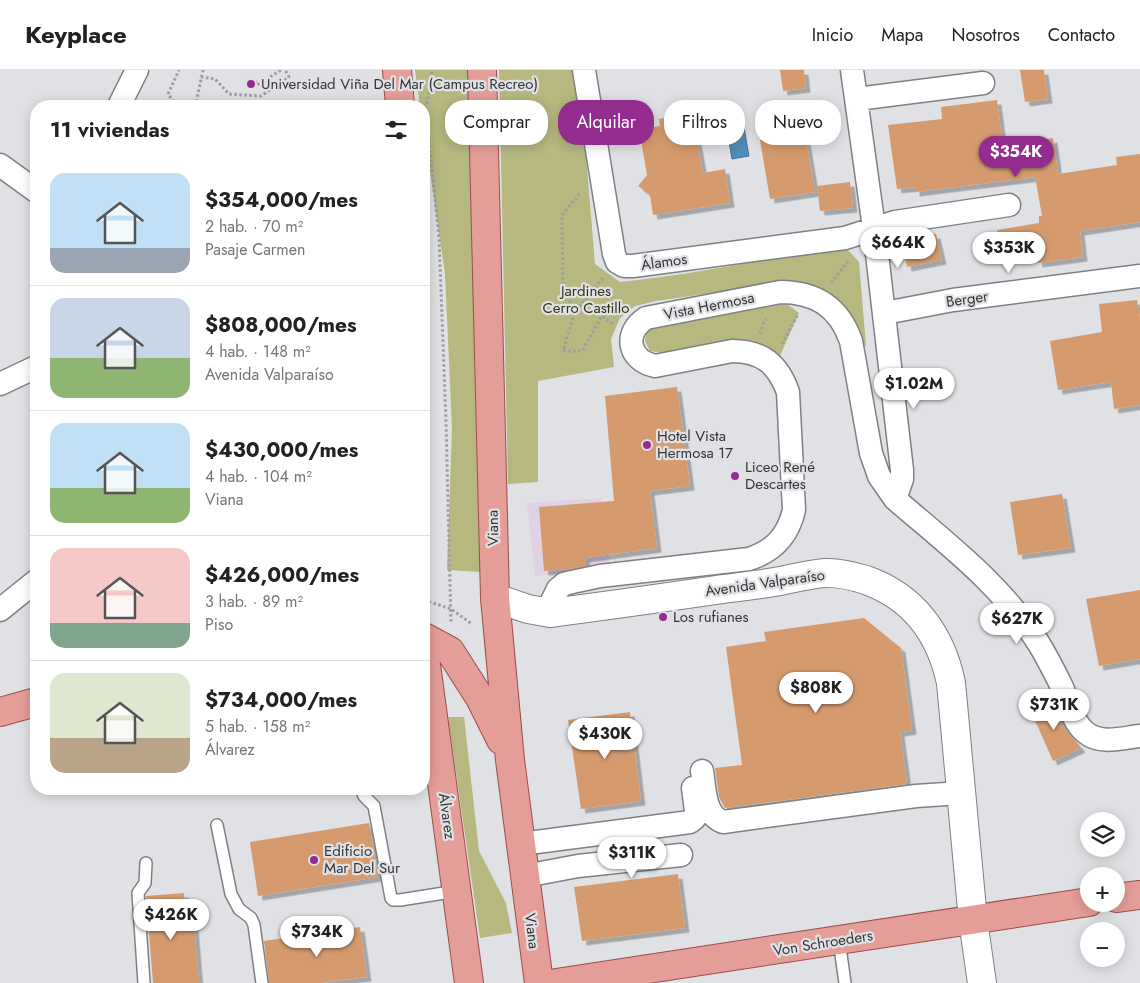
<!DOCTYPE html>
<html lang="es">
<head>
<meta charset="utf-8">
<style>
  :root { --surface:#fff; --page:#f6f6f6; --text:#222; --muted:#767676; --line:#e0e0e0; --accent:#942b8e }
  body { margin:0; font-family:Jost,sans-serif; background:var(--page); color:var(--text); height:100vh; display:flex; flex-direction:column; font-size:19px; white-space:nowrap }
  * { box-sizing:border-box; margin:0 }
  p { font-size:16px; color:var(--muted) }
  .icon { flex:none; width:28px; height:28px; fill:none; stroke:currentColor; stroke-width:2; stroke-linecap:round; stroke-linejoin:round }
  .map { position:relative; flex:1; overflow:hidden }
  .panel { position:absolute; left:30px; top:30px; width:400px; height:695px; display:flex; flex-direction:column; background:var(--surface); border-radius:20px; box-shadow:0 2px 12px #0003 }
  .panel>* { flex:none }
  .hud { position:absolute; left:445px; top:30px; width:475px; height:45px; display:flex; gap:10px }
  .controls { position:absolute; left:1080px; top:742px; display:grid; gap:10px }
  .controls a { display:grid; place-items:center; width:45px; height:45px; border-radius:50%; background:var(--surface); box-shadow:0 2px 12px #0003; font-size:25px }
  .price { position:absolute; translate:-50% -42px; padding:0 11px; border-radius:18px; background:#fff; color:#222; font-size:16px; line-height:32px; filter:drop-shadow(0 1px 2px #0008) }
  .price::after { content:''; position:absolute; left:50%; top:30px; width:15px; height:11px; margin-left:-8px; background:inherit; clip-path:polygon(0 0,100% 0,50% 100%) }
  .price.active { background:var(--accent); color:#fff }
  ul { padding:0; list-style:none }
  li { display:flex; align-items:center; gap:15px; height:125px; padding:0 20px }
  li+li { border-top:1px solid var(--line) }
  li span { display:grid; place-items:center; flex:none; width:140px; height:100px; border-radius:15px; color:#555 }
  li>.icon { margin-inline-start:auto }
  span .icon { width:60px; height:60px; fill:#fffc; stroke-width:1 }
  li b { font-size:21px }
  h2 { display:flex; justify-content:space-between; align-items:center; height:60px; padding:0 20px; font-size:21px }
  .chip { padding:0 18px; border-radius:20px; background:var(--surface); box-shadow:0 2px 12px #0003; font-size:18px; line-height:45px }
  .chip.active { background:var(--accent); color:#fff }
  header { display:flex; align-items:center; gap:30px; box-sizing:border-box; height:70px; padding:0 25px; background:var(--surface); border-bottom:1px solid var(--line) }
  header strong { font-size:24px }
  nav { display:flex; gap:28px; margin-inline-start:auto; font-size:18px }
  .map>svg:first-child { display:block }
</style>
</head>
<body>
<header>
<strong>Keyplace</strong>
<nav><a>Inicio</a><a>Mapa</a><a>Nosotros</a><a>Contacto</a></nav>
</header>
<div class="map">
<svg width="1140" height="913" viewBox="0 0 1140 913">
  <defs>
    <filter id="shadow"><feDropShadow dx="4.5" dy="4.5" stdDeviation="0" flood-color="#0004"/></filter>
  </defs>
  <rect width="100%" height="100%" fill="#e0e1e4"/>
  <path fill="#e0d2e4" d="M602,428L610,498L535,506L527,433Z"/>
  <path fill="#b6b880" d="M415,0H469L479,393L480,502L447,500L452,358L445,204L424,61V36H420Z
    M499,0H573L584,61L595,194L620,212C695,205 770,187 846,178L859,192L866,276L860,275L807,216L793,211L656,231L635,236L620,248L611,269L614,297L538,311V412L508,414Z
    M783,231L799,243L779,288L664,283L650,281L645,271L646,261L658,256Z
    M448,647H464L479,781L506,833L512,863L480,868Z"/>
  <path fill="#528cb9" stroke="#497292" d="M744,57L749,86L732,89L727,60Z"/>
  <path fill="#d59b6e" filter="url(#shadow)" d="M780,0H804L806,18L783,21Z
    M1020,0H1044L1048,29L1025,32Z
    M997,30L1003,77L1053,68L1058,104L1117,95L1116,87L1140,84V152L1080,161L1083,187L1038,193L1036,180L1001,186L997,160L1039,153V146H1042L1035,107L915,122V117L897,119L888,55L942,49L941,37Z
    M680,45V50L693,48L703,103L725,99L730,133L653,145L650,125L638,116L647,105L639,59L660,56L659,49Z
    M805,64L815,122L770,129L760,70Z
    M850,112L853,138L820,141L817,116Z
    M936,164L942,190L907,197L902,171Z
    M1137,230L1140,250V335L1114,339L1111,312L1058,320L1050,271L1102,262L1099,234Z
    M677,317L690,416L650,421L657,478L585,488L586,496L569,499L544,501L539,437L614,431L605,326Z
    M1062,424L1071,478L1018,485L1010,432Z
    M1140,520V589L1099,596L1086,529Z
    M864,548L901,578L912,660L900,662L907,714L725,738L719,727L715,698L742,695L726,577L766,571L764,562Z
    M1053,629L1065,659L1081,678L1053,691L1030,639Z
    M630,642L641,731L581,739L568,650Z
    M369,753L378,807L258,826L250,772Z
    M678,804L685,858L582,871L574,817Z
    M184,823L187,857L194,856L199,913H153L146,826Z
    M360,857L367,907L320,913H269L264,871Z"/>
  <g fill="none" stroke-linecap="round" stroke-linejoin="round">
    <defs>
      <path id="service" d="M361,719L364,726L374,736L391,828L393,830H400L457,821
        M217,755L231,824L239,839L251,848L254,855L262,913
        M839,870L845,913
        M144,913L138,823L145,813L146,793"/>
      <path id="minor" d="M584,0L614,184L617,192L624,196H633L845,168L895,152L1009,135
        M852,0L874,158L902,400V409L895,429
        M857,29L983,13
        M119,36L137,0
        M0,95L36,121
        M885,243L953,230L1140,206
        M0,314L36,297
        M0,540L36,511
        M550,543L552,531L558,519L564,514L572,512L600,506L749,489C774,481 788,466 794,440L788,322C778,294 762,281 732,281L655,296C628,290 623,263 646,248L780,222C816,222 839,237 851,271L871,383L879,406L895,429C947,474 1002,515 1039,574C1047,587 1054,601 1061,615C1068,630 1072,651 1085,662C1100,675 1122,668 1140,666
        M702,701C705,719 704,745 723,752L916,726L961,723
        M521,774L690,752L695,748L696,741L693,718
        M525,806L578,796L681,785"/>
      <path id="tertiary" d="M495,528L528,539L550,543C605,536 661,528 716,520C737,517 759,515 780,511C795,508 810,504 825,503C839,502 853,506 866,510C914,527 941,565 951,613L973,850L982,913"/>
      <path id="primary" d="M397,0L400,36
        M482,0L495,528L510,690L539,913
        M424,567L450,581L480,628L501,670
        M424,580L469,913
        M0,642L36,632
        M1116,828L1140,825
        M556,913L1089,832"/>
    </defs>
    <use href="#service" stroke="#7f8083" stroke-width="14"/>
    <use href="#minor" stroke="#7f8083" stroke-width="25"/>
    <use href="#tertiary" stroke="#7f8083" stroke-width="30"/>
    <use href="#primary" stroke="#9c4e4a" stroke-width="30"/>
    <path stroke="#9d9ea0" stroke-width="3" stroke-dasharray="2.5 2.5" stroke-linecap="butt" d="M201,7L215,9L229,24L261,26L289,7L285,0
      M255,11L257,15L281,0
      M427,34L432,0
      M177,36L168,24L179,0
      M194,36L196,33L203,0
      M426,40L439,168L446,352L451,553
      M603,208L575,242L563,281H582L602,246L613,254
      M831,213L849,190
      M575,242L563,218L562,145L581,122
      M760,264L764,251L766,249
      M782,274L797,246
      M424,530L451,539L472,554"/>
    <use href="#service" stroke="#fff" stroke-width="11"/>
    <use href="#minor" stroke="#fff" stroke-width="22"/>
    <use href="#tertiary" stroke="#fff" stroke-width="28"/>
    <use href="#primary" stroke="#e59d98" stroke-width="28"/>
  </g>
  <g fill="#942b8e" stroke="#e0e1e4" stroke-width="2">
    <circle cx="251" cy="14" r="5"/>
    <circle cx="647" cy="375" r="5"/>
    <circle cx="735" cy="406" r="5"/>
    <circle cx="663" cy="547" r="5"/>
    <circle cx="314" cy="790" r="5"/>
  </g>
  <g text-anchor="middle" stroke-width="4.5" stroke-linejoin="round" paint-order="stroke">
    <g font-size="15" fill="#353537" stroke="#e0e1e4" text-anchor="start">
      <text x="261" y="19">Universidad Viña Del Mar (Campus Recreo)</text>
      <text x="657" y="371">Hotel Vista<tspan x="657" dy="17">Hermosa 17</tspan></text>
      <text x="745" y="402">Liceo René<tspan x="745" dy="17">Descartes</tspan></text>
      <text x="673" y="552">Los rufianes</text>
      <text x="324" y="786">Edificio<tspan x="324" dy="17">Mar Del Sur</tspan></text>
    </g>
    <g font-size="15" fill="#353537" stroke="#e0e1e4">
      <text transform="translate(664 192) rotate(-8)" y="5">Álamos</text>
      <text transform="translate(967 229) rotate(-8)" y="5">Berger</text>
      <text transform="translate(709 236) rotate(-11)" y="5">Vista Hermosa</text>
      <text transform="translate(493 458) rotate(-91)" y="5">Viana</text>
      <text transform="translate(765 513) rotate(-8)" y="5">Avenida Valparaíso</text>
      <text transform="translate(447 746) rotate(82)" y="5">Álvarez</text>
      <text transform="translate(532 861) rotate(83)" y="5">Viana</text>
      <text transform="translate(823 873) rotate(-9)" y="5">Von Schroeders</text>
    </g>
    <g font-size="15" fill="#333414" stroke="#e0e1e4">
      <text x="586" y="226">Jardines<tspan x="586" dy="17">Cerro Castillo</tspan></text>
    </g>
  </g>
</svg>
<div class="controls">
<a><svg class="icon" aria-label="layers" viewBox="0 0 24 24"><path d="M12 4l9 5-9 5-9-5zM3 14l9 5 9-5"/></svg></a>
<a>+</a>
<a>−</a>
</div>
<b class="price active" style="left:1016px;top:108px">$354K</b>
<b class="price" style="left:898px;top:199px">$664K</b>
<b class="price" style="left:1009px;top:204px">$353K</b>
<b class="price" style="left:914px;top:340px">$1.02M</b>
<b class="price" style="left:1017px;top:575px">$627K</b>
<b class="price" style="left:816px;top:644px">$808K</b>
<b class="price" style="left:1054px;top:661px">$731K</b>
<b class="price" style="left:605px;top:690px">$430K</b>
<b class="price" style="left:632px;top:809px">$311K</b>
<b class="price" style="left:171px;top:871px">$426K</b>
<b class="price" style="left:317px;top:888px">$734K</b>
<div class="hud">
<a class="chip">Comprar</a>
<a class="chip active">Alquilar</a>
<a class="chip">Filtros</a>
<a class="chip">Nuevo</a>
</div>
<section class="panel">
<h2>11 viviendas<svg class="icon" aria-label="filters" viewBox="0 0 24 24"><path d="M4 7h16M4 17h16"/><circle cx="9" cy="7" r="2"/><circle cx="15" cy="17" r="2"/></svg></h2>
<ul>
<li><span style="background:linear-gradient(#bfe0f5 75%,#9aa5b1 0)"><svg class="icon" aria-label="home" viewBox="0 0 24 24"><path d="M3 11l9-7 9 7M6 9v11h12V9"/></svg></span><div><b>$354,000/mes</b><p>2 hab. · 70 m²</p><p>Pasaje Carmen</p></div></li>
<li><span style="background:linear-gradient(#c9d6e8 60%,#8fb573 0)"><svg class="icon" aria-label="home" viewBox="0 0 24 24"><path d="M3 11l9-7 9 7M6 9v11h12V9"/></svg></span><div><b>$808,000/mes</b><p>4 hab. · 148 m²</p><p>Avenida Valparaíso</p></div></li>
<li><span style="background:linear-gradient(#bfe0f5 65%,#8fb573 0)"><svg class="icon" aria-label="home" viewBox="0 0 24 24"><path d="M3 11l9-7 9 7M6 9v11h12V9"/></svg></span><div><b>$430,000/mes</b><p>4 hab. · 104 m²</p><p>Viana</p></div></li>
<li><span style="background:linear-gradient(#f6c9c9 75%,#7fa58c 0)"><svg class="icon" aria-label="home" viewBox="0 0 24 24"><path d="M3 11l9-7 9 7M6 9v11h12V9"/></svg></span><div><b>$426,000/mes</b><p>3 hab. · 89 m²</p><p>Piso</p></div></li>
<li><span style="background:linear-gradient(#dfe7d0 65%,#b9a48a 0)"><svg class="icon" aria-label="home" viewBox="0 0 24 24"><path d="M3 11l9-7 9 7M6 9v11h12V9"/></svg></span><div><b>$734,000/mes</b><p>5 hab. · 158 m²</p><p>Álvarez</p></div></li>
</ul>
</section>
</div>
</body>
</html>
